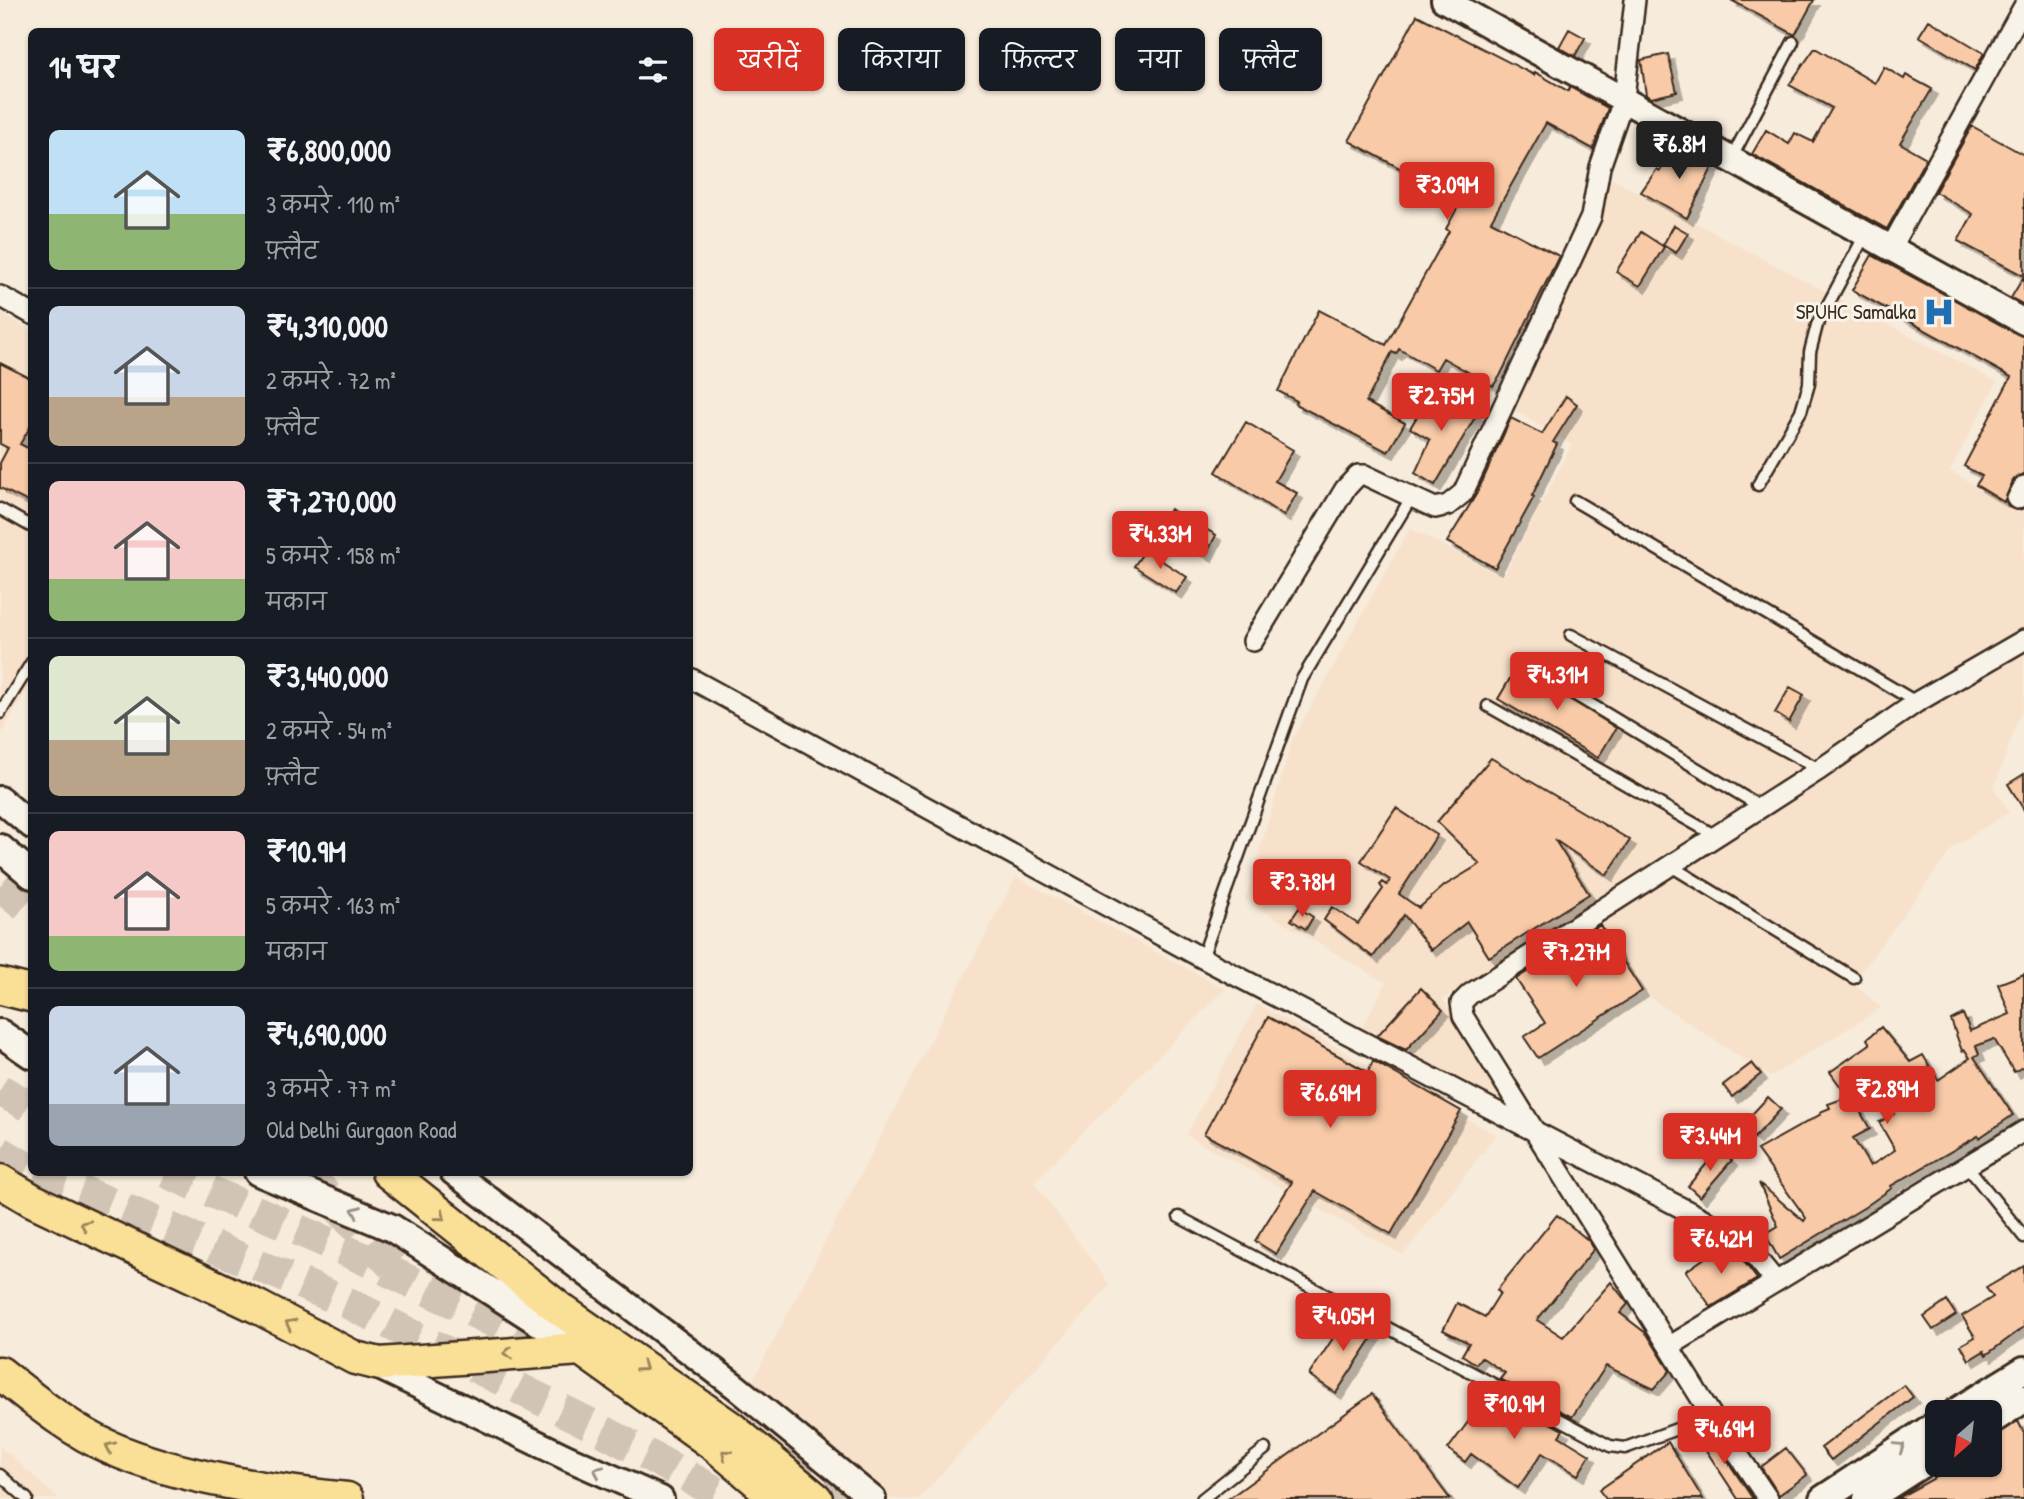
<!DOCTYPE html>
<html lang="hi">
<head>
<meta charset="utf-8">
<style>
  :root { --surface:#171b24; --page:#242831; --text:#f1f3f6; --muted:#9ea1a6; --line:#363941; --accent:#d93025 }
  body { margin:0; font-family:"Patrick Hand","Playpen Sans Deva",sans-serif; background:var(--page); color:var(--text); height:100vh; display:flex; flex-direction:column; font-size:26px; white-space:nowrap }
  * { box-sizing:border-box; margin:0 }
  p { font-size:23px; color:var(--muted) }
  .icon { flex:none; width:38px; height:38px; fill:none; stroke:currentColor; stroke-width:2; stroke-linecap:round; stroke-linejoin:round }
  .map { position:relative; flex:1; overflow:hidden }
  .details { position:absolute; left:28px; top:28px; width:665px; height:1148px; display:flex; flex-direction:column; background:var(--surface); border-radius:10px; box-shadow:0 2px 5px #0004 }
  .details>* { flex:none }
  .hud { position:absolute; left:714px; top:28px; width:665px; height:63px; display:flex; gap:14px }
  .needle { width:46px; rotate:208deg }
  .buttons { position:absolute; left:1925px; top:1400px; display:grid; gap:14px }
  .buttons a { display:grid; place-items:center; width:77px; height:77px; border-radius:10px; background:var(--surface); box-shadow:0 2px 5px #0004; font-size:35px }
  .price { position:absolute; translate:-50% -60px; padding:0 16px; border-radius:7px; background:var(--accent); color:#fff; font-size:23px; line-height:46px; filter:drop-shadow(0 2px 4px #0008) }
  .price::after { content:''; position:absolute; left:50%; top:42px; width:21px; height:16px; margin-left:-10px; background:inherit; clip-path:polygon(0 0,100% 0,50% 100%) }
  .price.on { background:#222; color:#fff }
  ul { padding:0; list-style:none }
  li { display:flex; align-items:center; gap:21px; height:175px; padding:0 21px }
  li+li { border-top:2px solid var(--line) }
  li span { display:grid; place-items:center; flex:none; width:196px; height:140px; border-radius:10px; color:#555 }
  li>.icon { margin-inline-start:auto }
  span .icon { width:84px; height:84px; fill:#fffc; stroke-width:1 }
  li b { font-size:30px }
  h2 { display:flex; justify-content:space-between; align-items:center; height:84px; padding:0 21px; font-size:30px }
  .chip { padding:0 24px; border-radius:10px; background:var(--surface); box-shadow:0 2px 5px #0004; font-size:24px; line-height:63px }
  .chip.on { background:var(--accent); color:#fff }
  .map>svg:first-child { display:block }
</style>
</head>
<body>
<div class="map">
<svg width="2024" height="1499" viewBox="0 0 2024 1499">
  <defs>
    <filter id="shadow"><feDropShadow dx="6" dy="6" stdDeviation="0" flood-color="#0004"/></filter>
  </defs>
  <rect width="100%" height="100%" fill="#f7ebdb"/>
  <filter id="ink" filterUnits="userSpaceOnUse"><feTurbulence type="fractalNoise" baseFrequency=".0143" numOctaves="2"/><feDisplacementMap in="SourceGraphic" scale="14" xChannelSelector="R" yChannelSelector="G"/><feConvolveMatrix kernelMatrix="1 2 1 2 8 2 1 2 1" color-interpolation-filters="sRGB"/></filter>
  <g filter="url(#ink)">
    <path fill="#f7e1cb" d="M1612,179L1997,382L1950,471L2024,513V703L1994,788L2009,812L1954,846L1853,983L1881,1008L1770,1077L1642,992L1592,908L1443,999L1509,1105L1362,1028L1386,983L1245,900L1292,741L1410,528L1503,577L1572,445L1515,411L1581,264Z
      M0,313L32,331L31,682L0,736Z
      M1016,877L1225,989L1034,1182L1110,1285L919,1499H892L751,1384Z
      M1257,1004L1496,1135L1403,1255L1186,1135Z
      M0,1446L59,1499H0Z"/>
    <path fill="#f8caa7" stroke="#3b2a1e" stroke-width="2" fill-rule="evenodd" filter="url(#shadow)" d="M1731,0H1814L1795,35Z
      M1417,15L1534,75L1535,72L1568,91L1570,87L1608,108L1593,149L1546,123L1491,221L1559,256L1500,376L1493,386L1443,358L1436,370L1399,349L1396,354L1392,352L1366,402L1405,423L1388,452L1295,404L1297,401L1278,391L1319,310L1386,345L1449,231L1446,229L1461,201L1349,141Z
      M1929,20L1984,53L1975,70L1919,36Z
      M1569,29L1585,38L1575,56L1559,47Z
      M1815,48L1875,83L1884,67L1904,79L1906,75L1932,89L1900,143L1926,158L1887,229L1752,154L1766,130L1789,144L1795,133L1813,142L1832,108L1789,85Z
      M1668,54L1677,92L1651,98L1646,95L1641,60Z
      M1972,126L2024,155V305L2011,298L2024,276L1958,241L1973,214L1935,192Z
      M1674,145L1713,166L1687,218L1641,192L1657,169L1660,171Z
      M1674,225L1688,233L1676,253L1663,245Z
      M1641,232L1664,247L1640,286L1616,272Z
      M1872,255L2024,337V474L2013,480L2004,502L1976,485L1982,476L1964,466L2011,377L1852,290Z
      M0,363L32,379V424L20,444L32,450V504L0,488V463L8,448L0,444Z
      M1433,390L1477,414L1435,485L1415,473L1430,440L1410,428Z
      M1566,396L1577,404L1553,442L1557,444L1532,496L1534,497L1495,568L1447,542L1477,493L1511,418L1542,434Z
      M1246,422L1293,450L1275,481L1297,493L1284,516L1216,472Z
      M1170,509L1216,535L1206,555L1159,529Z
      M1145,550L1187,577L1176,593L1134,566Z
      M1518,665L1616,728L1598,758L1498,699Z
      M1790,687L1804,695L1789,722L1775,713Z
      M1491,758L1630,840L1607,875L1555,840L1589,894L1489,957L1467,922L1431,950L1404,915L1373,957L1324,920L1332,907L1358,924L1383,889L1380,885L1383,882L1387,885L1390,880L1361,861L1396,808L1437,835L1399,894L1419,908L1444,886L1480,864L1437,822Z
      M2024,774V810L2008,784Z
      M1299,908L1313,917L1306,929L1291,920Z
      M1600,925L1642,991L1538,1058L1524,1037L1545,1023L1516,979Z
      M2024,974V1066L2014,1072L1994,1039L1976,1046L1979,1054L1974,1057L2013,1115L1979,1138L1978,1136L1891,1186L1892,1188L1865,1207L1779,1259L1765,1234L1778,1226L1759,1183L1804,1221L1806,1218L1757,1150L1821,1114L1820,1112L1830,1108L1828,1104L1848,1097L1830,1072L1870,1044L1867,1039L1881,1027L1910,1062L1923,1055L1938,1080L1970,1058L1965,1050L1962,1051L1951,1020L1963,1014L1970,1031L2010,1014L1998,984ZM1879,1093L1894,1114L1879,1122L1895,1150L1870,1166L1853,1138L1870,1129L1856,1104Z
      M1421,988L1443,1010L1406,1050L1377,1036Z
      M1268,1017L1368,1072L1373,1061L1461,1111L1391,1234L1315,1191L1276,1254L1255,1241L1292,1182L1204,1134Z
      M1752,1063L1761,1074L1732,1097L1723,1085Z
      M1768,1097L1781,1109L1754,1138L1741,1126Z
      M1719,1149L1732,1160L1700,1197L1688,1186Z
      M1557,1215L1588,1240L1594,1249L1537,1320L1563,1337L1611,1282L1628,1304L1620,1313L1647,1334L1670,1371L1654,1389L1606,1366L1572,1417L1500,1379L1505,1373L1481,1357L1476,1364L1462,1355L1469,1343L1443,1330L1457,1303L1485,1317L1500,1293L1497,1290Z
      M1722,1246L1742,1259L1757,1279L1711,1307L1686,1271Z
      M2024,1266V1327L1986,1355L1984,1351L1969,1360L1961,1345L1975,1337L1962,1316L1993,1297L1986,1288Z
      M1947,1301L1956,1315L1933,1330L1924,1317Z
      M1348,1315L1377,1331L1336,1393L1309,1375Z
      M1904,1385L1913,1397L1831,1460L1821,1448Z
      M1491,1391L1563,1430L1559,1436L1590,1455L1578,1475L1542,1453L1518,1488L1471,1454L1465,1462L1448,1449Z
      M1372,1394L1450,1499H1228L1364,1400Z
      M2018,1421L2024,1433V1499H1896L1958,1465H1990V1437Z
      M1706,1429L1753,1499H1738L1696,1435Z
      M1668,1442L1703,1499H1606L1599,1490Z
      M1786,1448L1807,1475L1779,1495L1761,1467Z"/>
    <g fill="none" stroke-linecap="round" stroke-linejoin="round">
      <path stroke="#d1c4b5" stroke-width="32" stroke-dasharray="32 16" stroke-linecap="butt" d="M0,886L32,912
        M0,1090L32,1108
        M0,1152L32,1171
        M36,1172L352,1305L594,1426L729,1499
        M166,1172L360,1257L562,1355
        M305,1172L393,1266
        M781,1463L850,1499"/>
      <defs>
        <path id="service" d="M1732,157L1793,42
          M1758,485L1801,411L1809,384L1810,352L1817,325L1866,233
          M1575,501L1916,702
          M0,509L32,527
          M1571,635L1819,769
          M1562,687L1761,807
          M1488,706L1716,836
          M0,713L32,662
          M1671,866L1854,978
          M1202,958L1302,679L1411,498
          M1967,1166L2024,1237
          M1179,1217L1610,1446L1625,1448L1712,1416
          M0,1475L27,1499
          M1202,1499L1265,1449"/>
        <path id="minor" d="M1891,247L2024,6
          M0,296L32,314
          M2017,499L2024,486
          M1253,641L1345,489L1358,475H1365L1435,508L1448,505L1463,493L1591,217L1600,167L1624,98L1635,0
          M690,678L1202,958L1703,1219L1750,1250L1776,1282
          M1670,1346L2024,1131
          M1768,1499L1712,1416L1463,1016L1461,1003L1470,994L1819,770L1917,702L2024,640"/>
        <path id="tertiary" d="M1444,0L2024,322
          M0,799L32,826
          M453,1172L735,1386L873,1499
          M373,1364L568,1458L661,1499"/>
        <path id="secondary" d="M0,848L32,875
          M0,1033L32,1055
          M258,1172L392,1228L581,1349
          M1956,1412L2024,1370
          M1990,1421L2024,1399
          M1823,1499L1937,1424
          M1867,1499L1937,1454"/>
        <path id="trunk" d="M388,1172L561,1310L731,1428L816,1499
          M0,1181L32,1200L258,1307L355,1358L380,1364L581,1349L716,1446L778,1499
          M0,1373C35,1401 70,1430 111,1448C176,1477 276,1492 347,1499"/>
        <path id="motorway" d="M0,986L32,994"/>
      </defs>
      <use href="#service" stroke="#3b2a1e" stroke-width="15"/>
      <use href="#minor" stroke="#3b2a1e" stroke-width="24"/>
      <use href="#tertiary" stroke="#3b2a1e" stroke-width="30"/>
      <use href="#secondary" stroke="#3b2a1e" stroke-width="32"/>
      <use href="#trunk" stroke="#3b2a1e" stroke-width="37"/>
      <use href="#motorway" stroke="#3b2a1e" stroke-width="40"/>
      <use href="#service" stroke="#f7f3e8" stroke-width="10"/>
      <use href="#minor" stroke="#f7f3e8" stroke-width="19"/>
      <use href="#tertiary" stroke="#f7f3e8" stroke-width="24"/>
      <use href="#secondary" stroke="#f7f3e8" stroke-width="26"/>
      <use href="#trunk" stroke="#fadf96" stroke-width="32"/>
      <use href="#motorway" stroke="#fadf96" stroke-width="35"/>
    </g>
    <defs><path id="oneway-chevron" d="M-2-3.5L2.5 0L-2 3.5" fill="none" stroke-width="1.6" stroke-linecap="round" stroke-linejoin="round" transform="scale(1.75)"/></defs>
    <g stroke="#998e83">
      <use href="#oneway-chevron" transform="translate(356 1211) rotate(-158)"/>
      <use href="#oneway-chevron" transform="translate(1900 1447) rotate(-32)"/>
      <use href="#oneway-chevron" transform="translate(598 1471) rotate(-156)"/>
    </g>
    <g stroke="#9a845a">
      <use href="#oneway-chevron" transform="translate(441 1216) rotate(39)"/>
      <use href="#oneway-chevron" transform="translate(85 1225) rotate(-155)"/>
      <use href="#oneway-chevron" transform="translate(290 1324) rotate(-152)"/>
      <use href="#oneway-chevron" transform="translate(508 1353) rotate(177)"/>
      <use href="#oneway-chevron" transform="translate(642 1367) rotate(35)"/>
      <use href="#oneway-chevron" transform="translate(110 1447) rotate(-155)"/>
      <use href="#oneway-chevron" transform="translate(726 1454) rotate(-139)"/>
    </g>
  </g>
  <defs>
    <symbol id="hospital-bare" viewBox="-9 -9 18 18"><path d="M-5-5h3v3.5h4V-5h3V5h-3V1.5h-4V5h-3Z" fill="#1f6fb2" stroke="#f7f3e8" stroke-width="2.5" paint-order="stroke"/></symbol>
  </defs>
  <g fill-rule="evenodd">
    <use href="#hospital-bare" x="1917" y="290" width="44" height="44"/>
  </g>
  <g text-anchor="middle" stroke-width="6" stroke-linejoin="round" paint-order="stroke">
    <g font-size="21" fill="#3b2a1e" stroke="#f7f3e8" text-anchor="end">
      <text x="1916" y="319">SPUHC Samalka</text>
    </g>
  </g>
</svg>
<div class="buttons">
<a><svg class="needle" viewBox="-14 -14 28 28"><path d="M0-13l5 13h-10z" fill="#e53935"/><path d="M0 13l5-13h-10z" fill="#9ea1a6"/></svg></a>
</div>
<b class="price on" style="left:1679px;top:181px">₹6.8M</b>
<b class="price" style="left:1447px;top:222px">₹3.09M</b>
<b class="price" style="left:1441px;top:433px">₹2.75M</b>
<b class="price" style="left:1160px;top:571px">₹4.33M</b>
<b class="price" style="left:1557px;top:712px">₹4.31M</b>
<b class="price" style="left:1302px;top:919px">₹3.78M</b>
<b class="price" style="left:1576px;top:989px">₹7.27M</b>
<b class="price" style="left:1887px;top:1126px">₹2.89M</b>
<b class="price" style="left:1330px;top:1130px">₹6.69M</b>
<b class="price" style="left:1710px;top:1173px">₹3.44M</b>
<b class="price" style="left:1721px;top:1276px">₹6.42M</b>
<b class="price" style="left:1343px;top:1353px">₹4.05M</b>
<b class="price" style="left:1514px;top:1441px">₹10.9M</b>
<b class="price" style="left:1724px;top:1466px">₹4.69M</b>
<div class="hud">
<a class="chip on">खरीदें</a>
<a class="chip">किराया</a>
<a class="chip">फ़िल्टर</a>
<a class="chip">नया</a>
<a class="chip">फ़्लैट</a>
</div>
<section class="details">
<h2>14 घर<svg class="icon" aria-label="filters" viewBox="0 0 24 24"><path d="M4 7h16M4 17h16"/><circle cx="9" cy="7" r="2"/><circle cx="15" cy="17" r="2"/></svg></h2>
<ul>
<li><span style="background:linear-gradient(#bfe0f5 60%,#8fb573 0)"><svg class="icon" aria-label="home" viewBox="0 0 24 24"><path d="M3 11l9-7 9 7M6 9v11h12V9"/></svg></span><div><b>₹6,800,000</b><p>3 कमरे · 110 m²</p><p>फ़्लैट</p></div></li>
<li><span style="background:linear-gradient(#c9d6e8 65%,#b9a48a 0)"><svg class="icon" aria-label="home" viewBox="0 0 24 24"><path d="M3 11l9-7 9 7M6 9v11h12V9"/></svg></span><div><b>₹4,310,000</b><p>2 कमरे · 72 m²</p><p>फ़्लैट</p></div></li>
<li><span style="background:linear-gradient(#f6c9c9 70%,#8fb573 0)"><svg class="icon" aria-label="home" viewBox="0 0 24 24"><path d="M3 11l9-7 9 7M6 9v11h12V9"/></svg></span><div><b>₹7,270,000</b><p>5 कमरे · 158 m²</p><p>मकान</p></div></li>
<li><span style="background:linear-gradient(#dfe7d0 60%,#b9a48a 0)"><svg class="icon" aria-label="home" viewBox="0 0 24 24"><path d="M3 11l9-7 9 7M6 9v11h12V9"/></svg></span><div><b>₹3,440,000</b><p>2 कमरे · 54 m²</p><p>फ़्लैट</p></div></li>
<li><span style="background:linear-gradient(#f6c9c9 75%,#8fb573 0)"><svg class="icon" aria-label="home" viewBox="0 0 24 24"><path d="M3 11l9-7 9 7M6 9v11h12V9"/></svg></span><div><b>₹10.9M</b><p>5 कमरे · 163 m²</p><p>मकान</p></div></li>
<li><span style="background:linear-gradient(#c9d6e8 70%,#9aa5b1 0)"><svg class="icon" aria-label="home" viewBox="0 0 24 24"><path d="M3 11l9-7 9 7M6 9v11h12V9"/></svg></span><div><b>₹4,690,000</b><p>3 कमरे · 77 m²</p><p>Old Delhi Gurgaon Road</p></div></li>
</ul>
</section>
</div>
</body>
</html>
